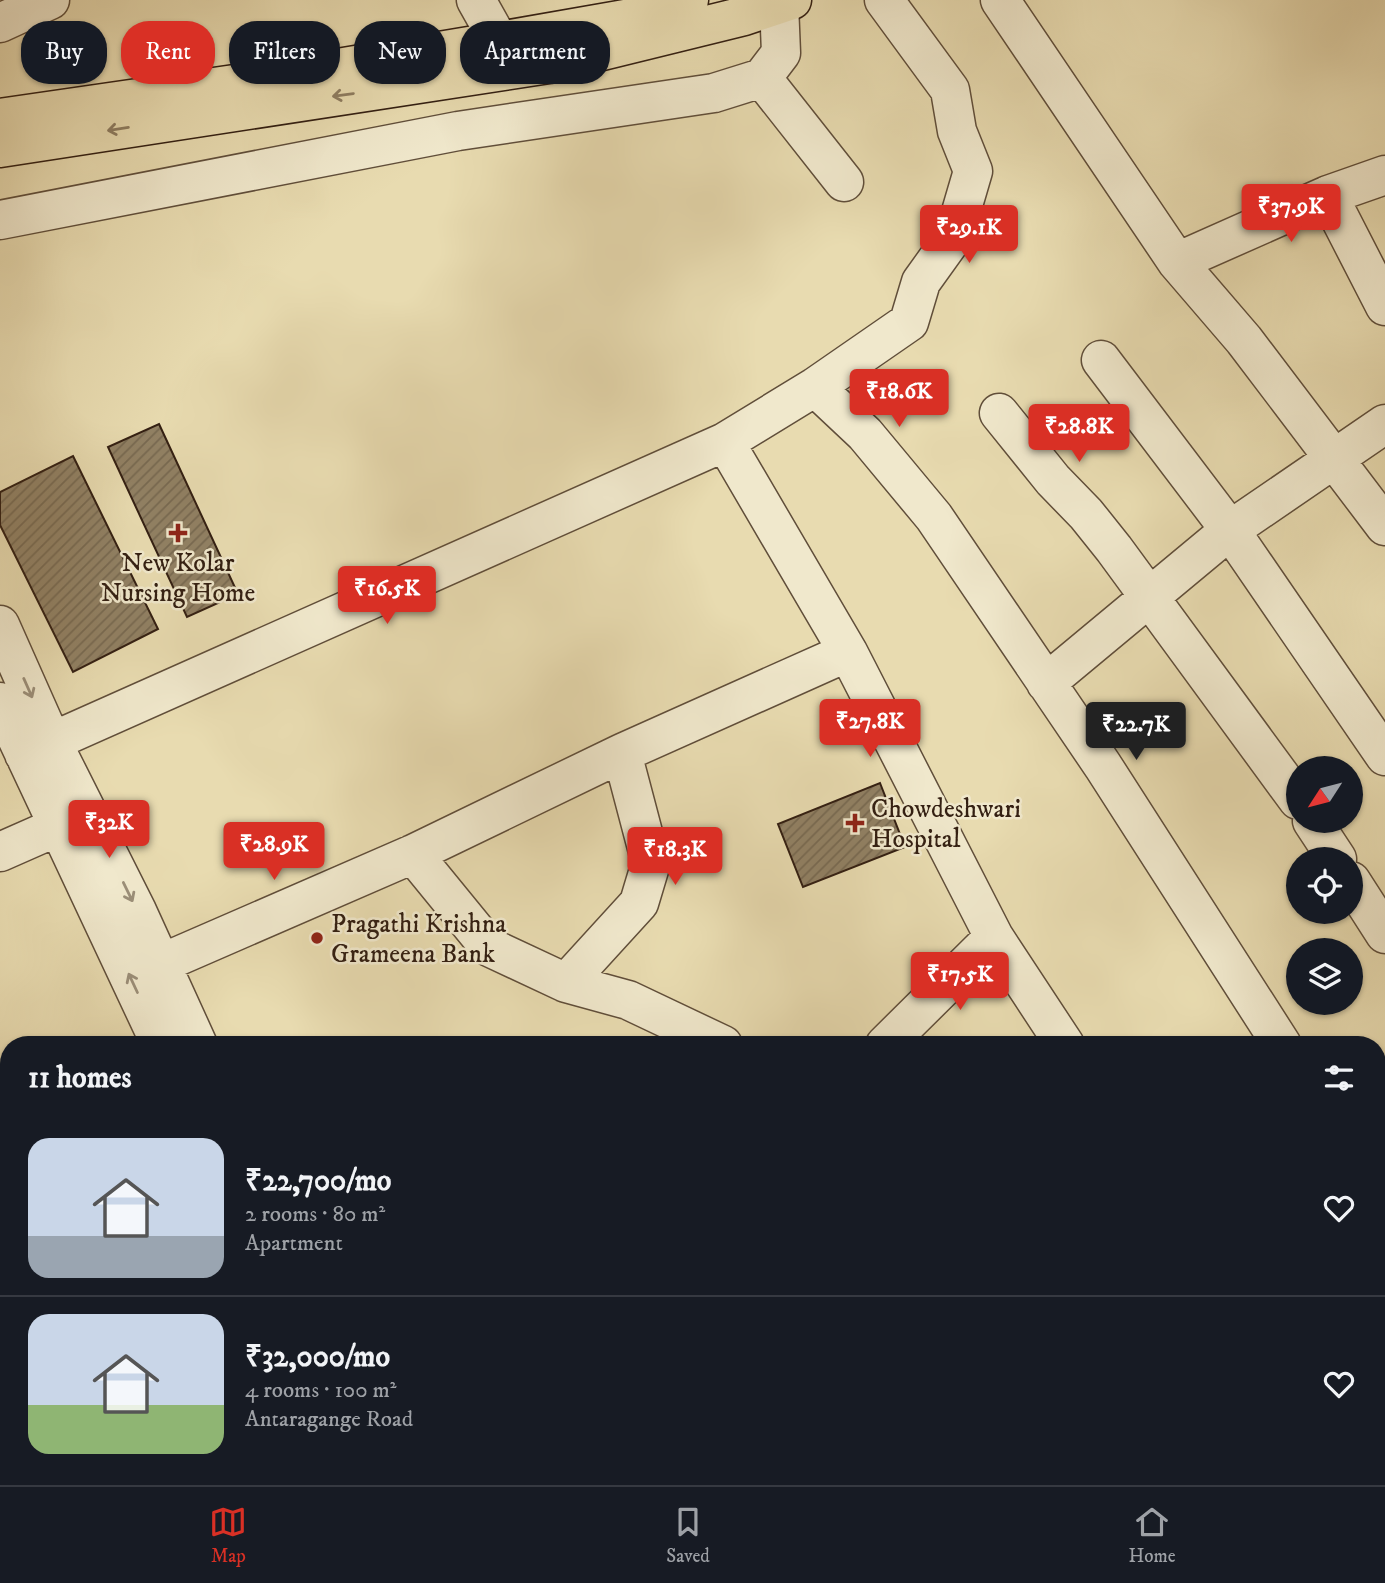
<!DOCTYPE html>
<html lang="en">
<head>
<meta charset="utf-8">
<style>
  :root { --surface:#171b24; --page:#20242c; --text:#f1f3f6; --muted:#9ea1a6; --line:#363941; --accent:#d93025 }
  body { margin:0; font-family:"IM FELL DW Pica",serif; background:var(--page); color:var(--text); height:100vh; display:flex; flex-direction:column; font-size:26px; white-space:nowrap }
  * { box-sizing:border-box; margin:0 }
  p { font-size:23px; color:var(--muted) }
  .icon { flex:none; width:38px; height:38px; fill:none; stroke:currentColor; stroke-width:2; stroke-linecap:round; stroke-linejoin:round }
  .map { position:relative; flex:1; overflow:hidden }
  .drawer { position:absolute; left:0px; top:1036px; width:1386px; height:450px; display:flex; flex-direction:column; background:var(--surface); border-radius:28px 28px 0 0; box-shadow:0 2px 5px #0004 }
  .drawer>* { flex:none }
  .top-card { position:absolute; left:21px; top:21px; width:700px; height:63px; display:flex; gap:14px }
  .needle { width:46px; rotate:234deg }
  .tools { position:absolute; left:1286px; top:756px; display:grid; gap:14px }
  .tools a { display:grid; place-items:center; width:77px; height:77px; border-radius:50%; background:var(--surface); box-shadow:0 2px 5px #0004; font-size:35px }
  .price { position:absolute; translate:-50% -60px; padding:0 16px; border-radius:7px; background:var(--accent); color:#fff; font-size:23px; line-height:46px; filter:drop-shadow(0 2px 4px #0008) }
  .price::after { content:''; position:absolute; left:50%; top:42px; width:21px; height:16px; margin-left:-10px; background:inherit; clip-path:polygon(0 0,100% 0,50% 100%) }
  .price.active { background:#222; color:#fff }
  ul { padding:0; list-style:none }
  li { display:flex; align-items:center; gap:21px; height:175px; padding:0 28px }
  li+li { border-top:2px solid var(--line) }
  li span { display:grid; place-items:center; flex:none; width:196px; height:140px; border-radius:21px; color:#555 }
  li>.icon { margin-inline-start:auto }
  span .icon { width:84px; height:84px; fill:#fffc; stroke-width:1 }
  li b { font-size:30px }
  h2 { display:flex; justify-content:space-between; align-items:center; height:84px; padding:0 28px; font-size:30px }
  .chip { padding:0 24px; border-radius:28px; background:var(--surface); box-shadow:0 2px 5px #0004; font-size:24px; line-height:63px }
  .chip.active { background:var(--accent); color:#fff }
  .menu { display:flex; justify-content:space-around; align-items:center; height:98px; border-top:2px solid var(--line); background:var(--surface); font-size:19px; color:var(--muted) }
  .menu a { display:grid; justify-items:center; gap:4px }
  .menu .active { color:var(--accent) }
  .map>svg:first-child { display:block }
</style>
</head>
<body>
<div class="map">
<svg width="1385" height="1485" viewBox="0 0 1385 1485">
  <defs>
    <pattern id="park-dots" width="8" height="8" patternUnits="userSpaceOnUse" patternTransform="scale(1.75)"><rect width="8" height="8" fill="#c9bb95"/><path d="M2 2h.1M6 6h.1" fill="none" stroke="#ada07f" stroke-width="1.8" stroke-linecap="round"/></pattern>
    <pattern id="building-hatch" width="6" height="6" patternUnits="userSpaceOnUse" patternTransform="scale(1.75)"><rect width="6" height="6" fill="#918164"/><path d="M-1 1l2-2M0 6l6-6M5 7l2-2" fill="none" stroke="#776951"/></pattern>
  </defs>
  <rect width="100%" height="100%" fill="#e8dbb0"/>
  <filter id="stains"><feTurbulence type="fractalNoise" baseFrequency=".00286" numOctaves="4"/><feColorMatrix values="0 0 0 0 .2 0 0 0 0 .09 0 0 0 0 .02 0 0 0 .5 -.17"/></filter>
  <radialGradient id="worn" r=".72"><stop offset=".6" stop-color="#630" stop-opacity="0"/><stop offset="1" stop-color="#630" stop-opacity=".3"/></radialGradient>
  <path fill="url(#park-dots)" stroke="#7e6d54" stroke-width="2" d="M415,1477H660L662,1485H419Z"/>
  <path fill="url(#building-hatch)" stroke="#331f12" stroke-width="2" d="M159,424L238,594L187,617L108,447Z
    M73,456L158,629L73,672L0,525V492Z
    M880,783L905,847L803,887L778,824Z
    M165,1477H255L259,1485H156L154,1482Z"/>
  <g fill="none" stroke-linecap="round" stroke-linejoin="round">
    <defs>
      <path id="minor" d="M476,0L499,41
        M1000,0L1177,262L1244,340L1385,526
        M0,23L50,0
        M762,78L844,182
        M1328,195L1385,306
        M0,220L458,131L714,93L762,78L781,53L779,4
        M1177,262L1328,195L1385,175
        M1101,360L1230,530L1385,756
        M815,387L865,434L934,517L1103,766L1282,1045
        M999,413L1053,480L1086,514L1114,549L1298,800
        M725,442L848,652L994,937L1065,1045
        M0,625L52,742L137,911L198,1045
        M1046,683L1230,530L1385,424
        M0,702L161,1045
        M24,754L725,442L815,387L909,322L921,282L954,236L973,171L957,131L950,90L884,0
        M1312,821L1337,859
        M0,852L59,826
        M413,854L489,947L566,983L628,1000L723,1045
        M1351,881L1385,934
        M160,964L413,854L622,753L848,652
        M566,983L639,903L651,863L622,753
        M885,1045L994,937
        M1377,1194L1385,1206
        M1377,1267L1385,1260
        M0,1348L9,1361
        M91,1477L97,1485
        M356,1477L360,1485
        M393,1477L396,1485
        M674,1477L678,1485
        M1001,1477L1002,1485
        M1111,1477L1134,1485
        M1222,1485L1226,1477"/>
      <path id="major" d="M0,118L284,77L499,41L642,16L689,0
        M0,148L549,64L744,16L792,0"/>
    </defs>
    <use href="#minor" stroke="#604e3a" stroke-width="41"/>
    <use href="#major" stroke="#331f12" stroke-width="41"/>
    <path stroke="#331f12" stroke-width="4.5" stroke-dasharray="2 3.5" stroke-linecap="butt" d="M525,1477L529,1485"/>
    <use href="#minor" stroke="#f0e8cc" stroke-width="38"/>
    <use href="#major" stroke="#e8dbb0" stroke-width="38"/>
  </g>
  <defs><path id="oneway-shaft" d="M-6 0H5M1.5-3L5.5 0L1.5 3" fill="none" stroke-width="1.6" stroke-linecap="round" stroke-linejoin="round" transform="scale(1.75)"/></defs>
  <g stroke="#8e7d61">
    <use href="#oneway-shaft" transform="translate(343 95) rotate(172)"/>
    <use href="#oneway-shaft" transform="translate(118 129) rotate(171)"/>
  </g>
  <g stroke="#9b8e78">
    <use href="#oneway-shaft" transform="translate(28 688) rotate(66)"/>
    <use href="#oneway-shaft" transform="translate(128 892) rotate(64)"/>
    <use href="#oneway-shaft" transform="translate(133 983) rotate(-115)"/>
  </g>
  <g fill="#8f2418" stroke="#f0e8cc" stroke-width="2.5">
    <path d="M174.5 522.5h7v7h7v7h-7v7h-7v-7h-7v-7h7z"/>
    <path d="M851.5 812.5h7v7h7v7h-7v7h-7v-7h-7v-7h7z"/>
    <circle cx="317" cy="938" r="7"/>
  </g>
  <g text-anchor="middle" stroke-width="5" stroke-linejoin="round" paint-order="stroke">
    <g font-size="26" fill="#331f12" stroke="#f0e8cc" text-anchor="start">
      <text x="178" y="571" text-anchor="middle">New Kolar<tspan x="178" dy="30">Nursing Home</tspan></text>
      <text x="871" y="817">Chowdeshwari<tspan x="871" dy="30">Hospital</tspan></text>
      <text x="331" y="932">Pragathi Krishna<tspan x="331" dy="30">Grameena Bank</tspan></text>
    </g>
  </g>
  <rect width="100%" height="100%" filter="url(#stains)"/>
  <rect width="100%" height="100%" fill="url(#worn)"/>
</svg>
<div class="tools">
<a><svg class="needle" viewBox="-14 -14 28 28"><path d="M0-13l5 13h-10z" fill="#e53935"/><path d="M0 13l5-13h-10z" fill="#9ea1a6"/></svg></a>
<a><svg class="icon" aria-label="locate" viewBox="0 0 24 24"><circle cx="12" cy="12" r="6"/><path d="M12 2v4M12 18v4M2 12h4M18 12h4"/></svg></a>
<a><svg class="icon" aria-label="layers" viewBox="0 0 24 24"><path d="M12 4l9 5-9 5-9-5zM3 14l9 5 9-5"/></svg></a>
</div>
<b class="price" style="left:1291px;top:244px">₹37.9K</b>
<b class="price" style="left:969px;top:265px">₹29.1K</b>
<b class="price" style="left:899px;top:429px">₹18.6K</b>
<b class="price" style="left:1079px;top:464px">₹28.8K</b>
<b class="price" style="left:387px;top:626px">₹16.5K</b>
<b class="price" style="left:870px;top:759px">₹27.8K</b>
<b class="price active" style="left:1136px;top:762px">₹22.7K</b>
<b class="price" style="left:109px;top:860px">₹32K</b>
<b class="price" style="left:274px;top:882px">₹28.9K</b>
<b class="price" style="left:675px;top:887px">₹18.3K</b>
<b class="price" style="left:960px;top:1012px">₹17.5K</b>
<div class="top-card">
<a class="chip">Buy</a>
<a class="chip active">Rent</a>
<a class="chip">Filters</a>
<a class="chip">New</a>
<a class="chip">Apartment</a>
</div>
<section class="drawer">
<h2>11 homes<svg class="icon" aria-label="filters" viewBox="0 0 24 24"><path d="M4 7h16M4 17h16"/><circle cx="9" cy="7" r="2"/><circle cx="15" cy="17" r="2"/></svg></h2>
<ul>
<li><span style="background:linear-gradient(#c9d6e8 70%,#9aa5b1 0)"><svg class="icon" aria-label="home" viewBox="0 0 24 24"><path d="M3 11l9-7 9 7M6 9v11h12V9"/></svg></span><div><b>₹22,700/mo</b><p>2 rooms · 80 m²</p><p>Apartment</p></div><svg class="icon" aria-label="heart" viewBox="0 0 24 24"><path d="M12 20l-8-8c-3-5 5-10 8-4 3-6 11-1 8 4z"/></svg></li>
<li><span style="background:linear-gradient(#c9d6e8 65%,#8fb573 0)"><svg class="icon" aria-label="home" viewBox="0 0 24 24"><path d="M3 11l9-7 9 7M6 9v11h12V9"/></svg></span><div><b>₹32,000/mo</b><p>4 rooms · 100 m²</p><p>Antaragange Road</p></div><svg class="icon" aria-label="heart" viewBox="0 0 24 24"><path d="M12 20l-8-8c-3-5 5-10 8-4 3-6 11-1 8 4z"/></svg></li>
</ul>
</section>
</div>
<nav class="menu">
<a class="active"><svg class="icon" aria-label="map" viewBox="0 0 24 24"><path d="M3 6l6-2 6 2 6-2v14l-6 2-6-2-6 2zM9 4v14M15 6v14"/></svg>Map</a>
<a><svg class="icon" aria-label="saved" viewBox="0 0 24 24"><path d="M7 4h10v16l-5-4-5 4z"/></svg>Saved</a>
<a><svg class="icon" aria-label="home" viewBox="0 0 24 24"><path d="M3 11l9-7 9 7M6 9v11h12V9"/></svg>Home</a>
</nav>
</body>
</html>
